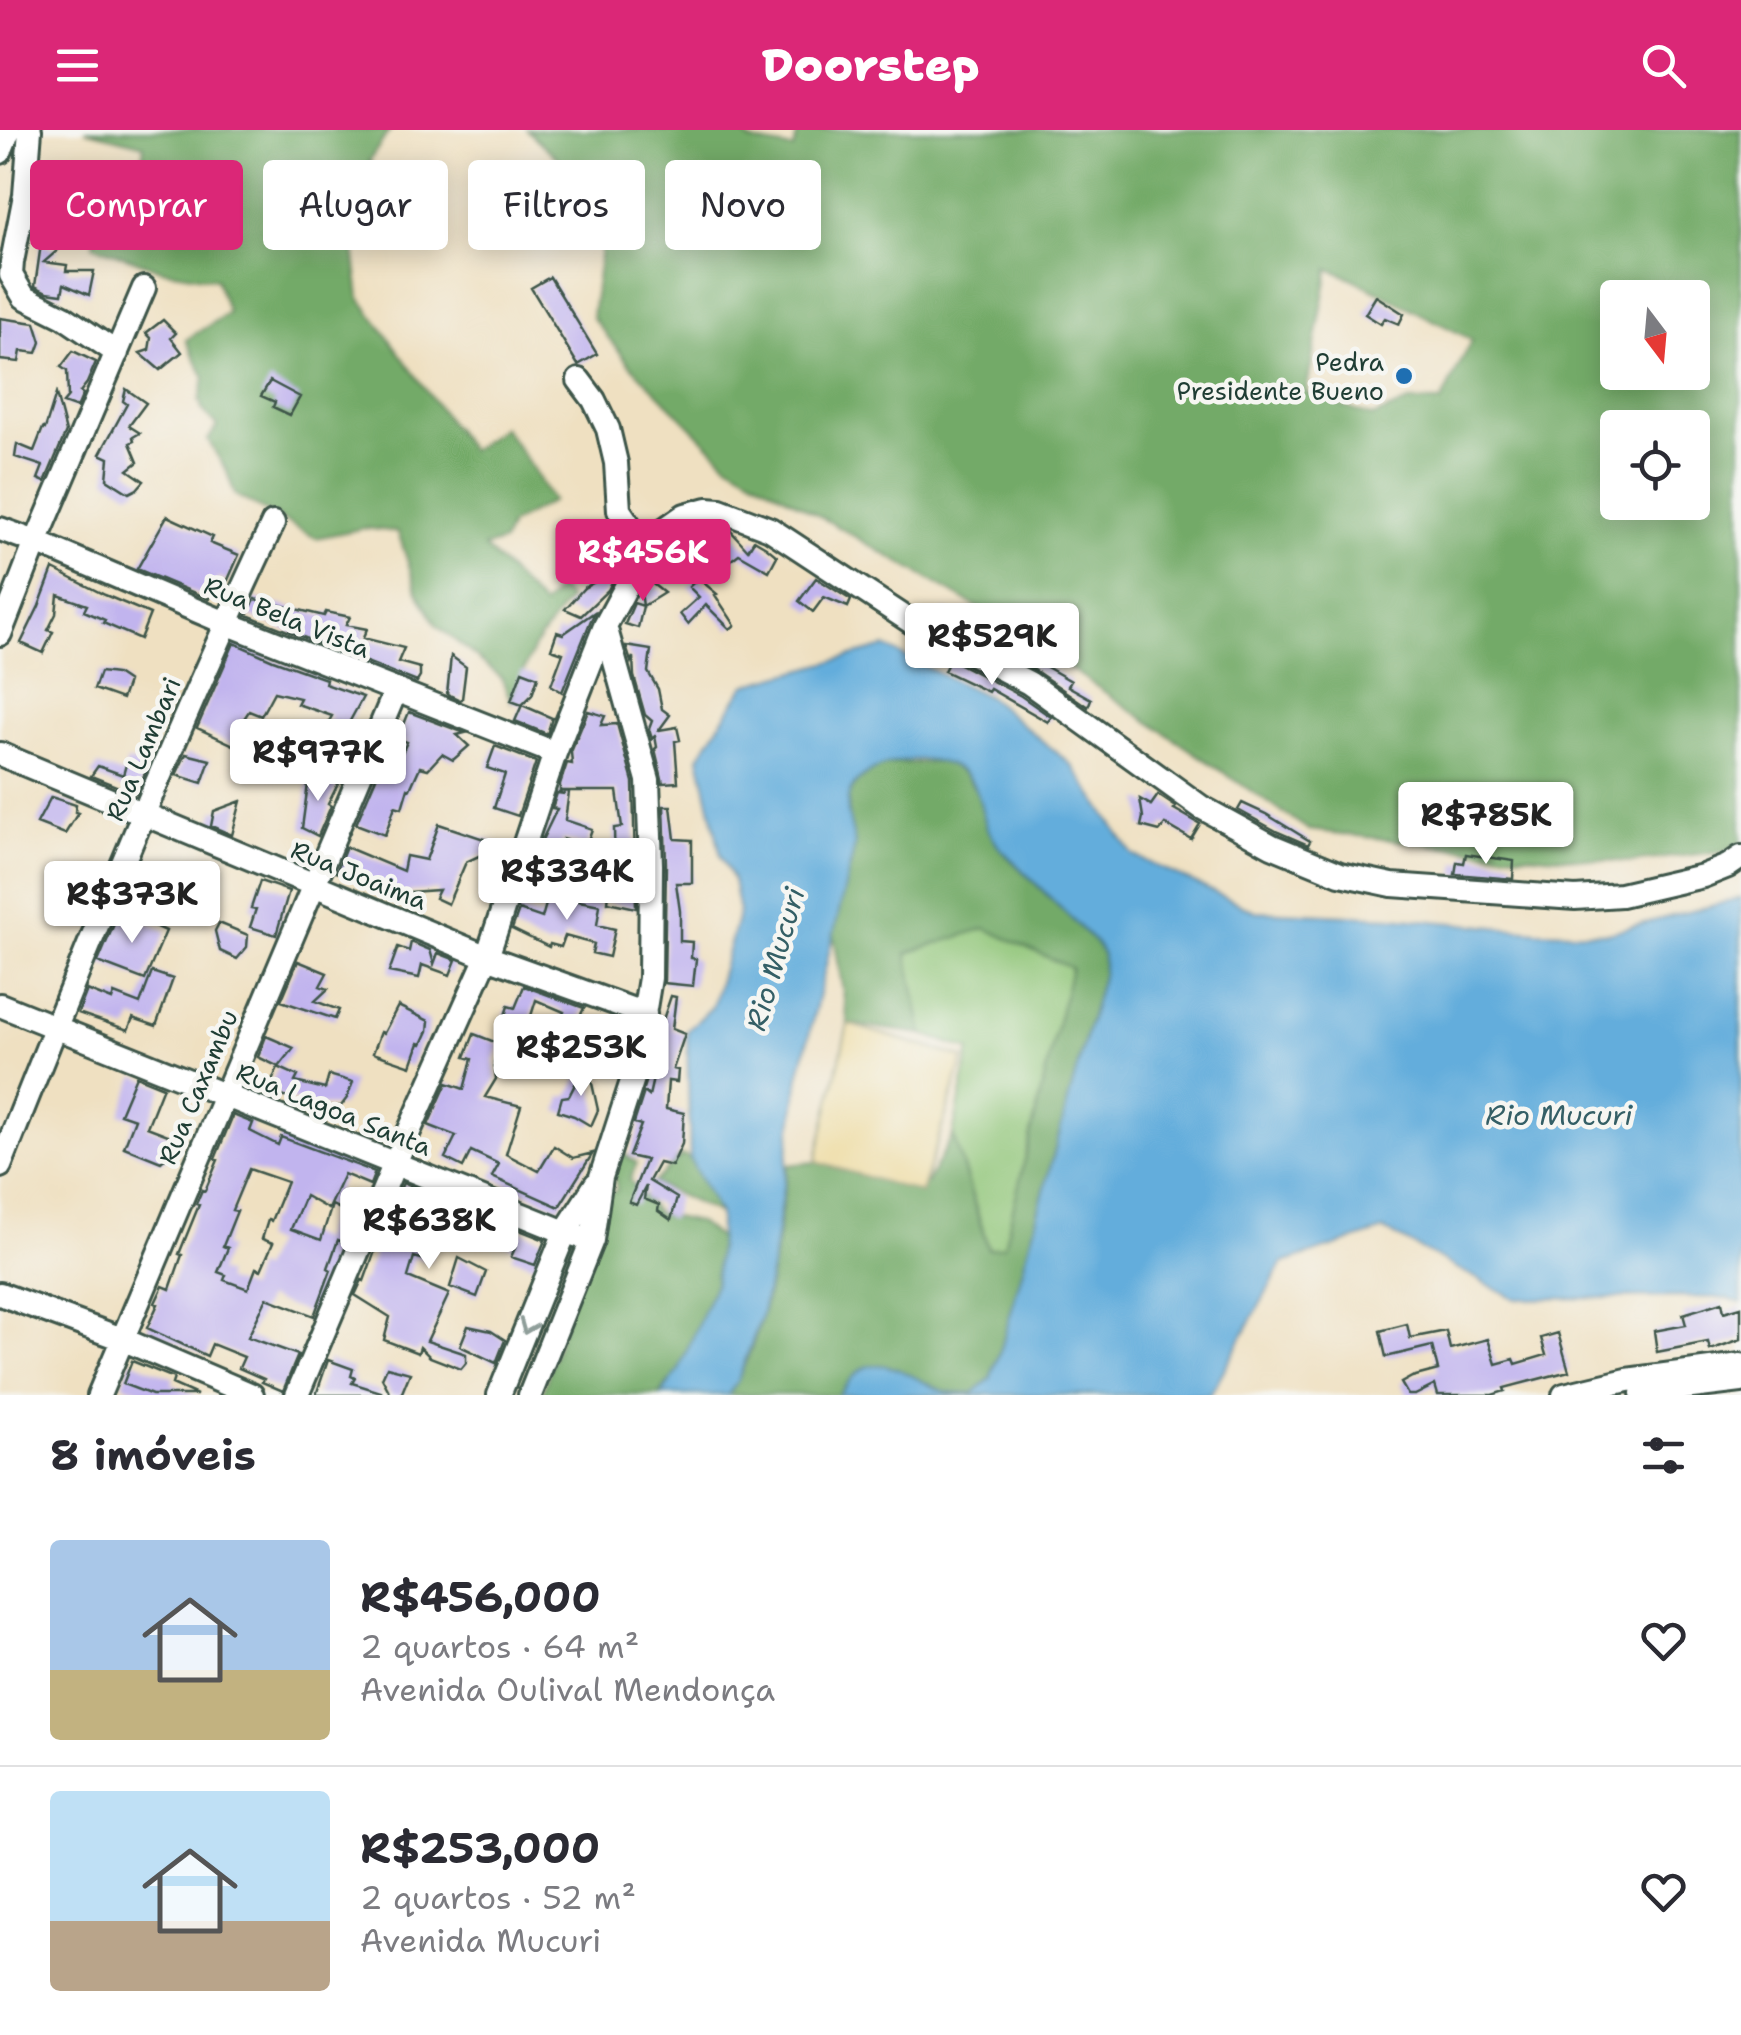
<!DOCTYPE html>
<html lang="pt">
<head>
<meta charset="utf-8">
<style>
  :root { --surface:#fff; --page:#f2f2f3; --text:#2b2b33; --muted:#7c7c81; --line:#e1e1e2; --accent:#db2777 }
  body { margin:0; font-family:"Shantell Sans",sans-serif; background:var(--page); color:var(--text); height:100vh; display:flex; flex-direction:column; font-size:38px; white-space:nowrap }
  * { box-sizing:border-box; margin:0 }
  p { font-size:32px; color:var(--muted) }
  .icon { flex:none; width:55px; height:55px; fill:none; stroke:currentColor; stroke-width:2; stroke-linecap:round; stroke-linejoin:round }
  .map { position:relative; height:1265px; overflow:hidden }
  .drawer { display:flex; flex-direction:column; background:var(--surface); flex:1 }
  .drawer>* { flex:none }
  .banner { position:absolute; left:30px; top:30px; width:1000px; height:90px; display:flex; gap:20px }
  .needle { width:65px; rotate:164deg }
  .buttons { position:absolute; left:1600px; top:150px; display:grid; gap:20px }
  .buttons a { display:grid; place-items:center; width:110px; height:110px; border-radius:10px; background:var(--surface); box-shadow:0 5px 25px #0003; font-size:50px }
  .price { position:absolute; translate:-50% -85px; padding:0 22px; border-radius:10px; background:#fff; color:#222; font-size:32px; line-height:65px; filter:drop-shadow(0 2px 5px #0008) }
  .price::after { content:''; position:absolute; left:50%; top:60px; width:30px; height:22px; margin-left:-15px; background:inherit; clip-path:polygon(0 0,100% 0,50% 100%) }
  .price.selected { background:var(--accent); color:#fff }
  ul { padding:0; list-style:none }
  li { display:flex; align-items:center; gap:30px; height:250px; padding:0 50px }
  li+li { border-top:2px solid var(--line) }
  li span { display:grid; place-items:center; flex:none; width:280px; height:200px; border-radius:10px; color:#555 }
  li>.icon { margin-inline-start:auto }
  span .icon { width:120px; height:120px; fill:#fffc; stroke-width:1 }
  li b { font-size:42px }
  h2 { display:flex; justify-content:space-between; align-items:center; height:120px; padding:0 50px; font-size:42px }
  .pill { padding:0 35px; border-radius:10px; background:var(--surface); box-shadow:0 5px 25px #0003; font-size:35px; line-height:90px }
  .pill.selected { background:var(--accent); color:#fff }
  header { display:flex; justify-content:space-between; align-items:center; height:130px; padding:0 50px; background:var(--accent); color:#fff; font-size:45px; font-weight:800 }
  .map>svg:first-child { display:block }
</style>
</head>
<body>
<header><svg class="icon" aria-label="menu" viewBox="0 0 24 24"><path d="M4 6h16M4 12h16M4 18h16"/></svg>Doorstep<svg class="icon" aria-label="search" viewBox="0 0 24 24"><circle cx="10" cy="10" r="6"/><path d="M15 15l6 6"/></svg></header>
<div class="map">
<svg width="1741" height="1265" viewBox="0 0 1741 1265">
  <rect width="100%" height="100%" fill="#f6f6f2"/>
  <filter id="ink" filterUnits="userSpaceOnUse"><feTurbulence type="fractalNoise" baseFrequency=".01" numOctaves="2"/><feDisplacementMap in="SourceGraphic" scale="20" xChannelSelector="R" yChannelSelector="G"/><feConvolveMatrix kernelMatrix="1 2 1 2 8 2 1 2 1" color-interpolation-filters="sRGB"/></filter>
  <filter id="wash" filterUnits="userSpaceOnUse"><feTurbulence type="fractalNoise" baseFrequency=".0048" numOctaves="4" result="noise"/><feDisplacementMap in="SourceGraphic" scale="40" xChannelSelector="R" yChannelSelector="G"/><feGaussianBlur stdDeviation="2.25" result="paint"/><feColorMatrix in="noise" values="0 0 0 0 0 0 0 0 0 0 0 0 0 0 0 0 0 1.4 0 .05"/><feComposite in="paint" operator="in"/></filter>
  <g filter="url(#wash)">
    <rect width="100%" height="100%" fill="#efe0c1"/>
    <path fill="#8fc577" stroke="#578156" stroke-width="2.5" d="M985,798L1071,838L1004,1117L989,1119L953,1005L970,920L923,904L907,823Z"/>
    <path fill="#73aa68" stroke="#49744e" stroke-width="2.5" fill-rule="evenodd" d="M85,0H390L369,31L400,66L353,111L360,168L470,321L503,297L533,339L552,371L510,395L503,412L484,417L543,476L559,458L569,469L534,517L511,571L501,547L437,496L418,463L398,402L365,398L316,408L235,365L227,342L208,310L217,296L201,278L202,272H199L205,248L186,210L228,183L216,149L162,140L93,115L100,89L160,109L165,93L158,90L170,48L141,38L144,15Z
      M527,0H738L751,11L793,19L799,0H1741V712L1726,721L1630,732L1489,722L1309,700L992,486L726,332L630,235L592,187L607,74ZM1329,139L1349,147L1472,210L1441,272H1408L1373,287L1306,263ZM1618,168H1692V242H1618ZM1618,298H1692V372H1618Z
      M946,632L965,645L979,664L987,697L1003,722L1096,813L1103,825V843L1001,1219L990,1249L973,1263C963,1263 951,1264 941,1260C891,1242 882,1214 838,1265H728C769,1204 777,1107 788,1035L816,1032L871,1048L926,1054L953,1005L988,1119L1004,1116L1071,838L985,798L907,823L923,904L848,894L833,800L851,733L848,665L857,652L873,639L891,634Z
      M618,1020L637,1033L630,1050L657,1084L698,1092L719,1108L715,1154L679,1240L659,1265H542L603,1067L617,1060L611,1033Z
      M682,1025L690,1029L719,1084L653,1053Z"/>
    <path fill="#eeda9e" stroke="#868c69" stroke-width="2.5" d="M848,894L964,928L921,1063L816,1032Z"/>
    <path fill="#64addc" stroke="#427588" stroke-width="2.5" d="M885,517L990,568L1073,636L1133,725L1255,781L1391,787L1536,801L1607,803L1741,768V1173L1727,1168L1681,1167L1516,1169L1384,1100L1283,1133L1210,1265H838C846,1256 854,1242 866,1237C891,1228 919,1252 941,1260C951,1264 963,1263 973,1263L990,1249L1001,1219L1103,843V825L1096,813L998,716C995,710 989,703 987,696C980,678 981,662 967,646C941,619 867,627 850,662C843,677 853,699 855,715L799,947L772,1134L761,1187L738,1250L728,1265H661L679,1240L715,1154L719,1108V1084L690,1029L687,901L712,877L739,782L733,750L721,726L699,627L745,555Z"/>
    <g id="blocks">
      <path fill="#c1b4ee" fill-rule="evenodd" d="M41,114L58,120L44,132L67,135L66,141H94L89,165L64,154L62,164L47,162L35,156Z
        M550,147L597,224L578,235L531,158Z
        M1376,166L1404,184L1399,194L1385,188L1381,194L1365,184Z
        M0,188L35,193L41,212L37,223L21,221L19,232L0,230Z
        M163,190L176,203L171,208L182,222L160,240L140,223L149,220L151,208L146,203Z
        M73,221L96,232L87,253L80,262L83,264L77,278L63,273L68,267L67,241L61,237Z
        M270,251L300,267L290,285L273,277L275,272L261,266Z
        M126,259L146,273L129,296L140,303L133,307L134,311L130,313L138,332L128,340L144,351L137,359L129,363L107,349L109,328L100,324L127,274L123,271Z
        M56,264L66,302L45,352L38,349L43,336L15,327L17,314L34,321L43,298L45,299Z
        M167,386L213,407L210,413L239,425L227,452L218,448L209,469L137,439Z
        M705,395L717,405L725,398L730,400L748,420L754,410L766,417L777,426L769,441L739,424L726,434L712,414L691,400Z
        M53,439L105,465L150,484L140,509L103,493L105,490L84,481L87,475L58,465L56,484L48,500L53,502L43,523L21,513L39,476Z
        M606,446L612,452L608,460L581,486L565,479L584,458Z
        M698,448L717,464L715,465L735,495L730,499L706,475L688,494L680,484L699,467L689,457Z
        M816,448L851,470L848,477L824,467L813,482L799,471Z
        M650,452L664,463L643,476L638,498L625,494L634,473L643,476L641,462L645,454Z
        M255,469L324,486L326,482L350,487L346,495L367,499L363,508L404,518L398,532L420,538V547L417,552L247,485Z
        M945,480L981,502L986,493L1004,503L1002,507L1010,512L1003,523L937,488Z
        M596,481L591,490L562,562L551,555L563,523L551,519L557,502L563,504Z
        M234,513L273,530L326,549L325,554L363,567L345,600L360,606L354,622L343,618L335,640L304,630L308,610L316,614L332,586L297,574L300,568L274,562L261,586L249,581L237,599L275,622L268,631L197,598Z
        M626,516L651,520L648,542L658,559L662,579L670,585L659,600L677,597L680,610L675,611L678,652L663,653L655,619L657,617L655,606L652,609L649,599L652,591L645,585L634,546L633,527L631,532Z
        M451,526L466,537L462,569L460,570L447,564Z
        M1031,528L1071,551L1068,556L1091,569L1088,577L1027,535Z
        M950,529L1021,566L1051,587L1048,592L990,559L988,562L944,541Z
        M522,541L538,547L532,565L522,575L511,571Z
        M100,542L116,544L128,552L122,569L94,559Z
        M522,575L552,588L547,604L515,591Z
        M588,581L605,586L601,595L617,594L633,652L636,778L608,772L611,747L615,748L614,698L622,697L617,661H566L569,662L565,690L592,699L586,716L563,709L553,740L534,734L542,710L557,679L552,678L557,663L564,664L566,661H560V654L567,633L572,634L571,622Z
        M409,582L465,603L457,605L469,616L453,630L442,624L428,639L420,637L410,659L408,658L402,678L395,676L385,705L356,694L380,638L388,636L382,634L399,629L407,612L398,609Z
        M495,616L536,632L518,686L494,678L505,644L487,638Z
        M186,624L210,630L202,653L176,645Z
        M127,631L148,636L136,664L91,646L98,636L123,645Z
        M342,646L328,674L331,676L318,706L302,698L308,654Z
        M1158,665L1176,677L1174,679L1200,694L1191,709L1165,694L1160,701L1141,696L1143,687L1140,669L1151,675Z
        M51,667L76,675L75,682L78,683L65,704L37,693Z
        M241,671L232,705L211,696L214,681Z
        M1242,673L1266,684L1310,711L1308,715L1278,702L1238,680Z
        M664,676H671L675,709L692,710V753H676L680,781V811L692,812L691,828L696,829L693,856L664,853L666,734Z
        M439,694L508,717L501,737L486,732L483,724L466,732L448,774L435,768L439,760L410,762L409,764L386,763L358,747L336,742L346,717L403,741L406,726L426,730Z
        M1466,724L1514,731L1513,749L1455,744L1457,732L1464,733Z
        M260,751L289,761L276,805L250,797L256,779L251,778Z
        M561,757L582,763L579,771L600,775L597,795L615,799L609,827L592,823L594,814L565,806L561,817L550,814L549,817L512,799L519,780L542,788L548,767L558,770Z
        M120,780L166,801L145,850L98,832Z
        M219,793L248,805L247,817L237,829L220,821L215,801Z
        M411,812L430,820L434,834L438,823L456,830L450,845L422,835L419,848L389,842L398,817L409,821Z
        M298,831L327,843L320,856L328,859L315,871L339,880L335,889L281,871Z
        M152,842L173,849L156,896L133,888L128,900L78,883L87,860L112,870L114,864L140,874Z
        M524,856L584,878L575,897L561,890L564,882L536,870L524,908L500,901L508,876L515,878Z
        M671,866L676,867L672,899L685,904L673,939L678,940L677,952L668,951L666,979L684,983L682,1014L672,1036L659,1033L649,1051L677,1068L671,1090L658,1081L659,1075L644,1069L646,1056L636,1075L629,1072L646,1030L629,1026L641,995L634,993L644,962L649,966L659,922L653,920L654,916Z
        M398,876L429,891L428,901L422,914L419,913L411,936L373,923L381,902L384,903Z
        M474,904L500,914L494,932L496,949L485,967L521,976L506,1024L539,1041L554,1016L573,1028L593,1023L559,1077L492,1047L499,1034L471,1021L463,1037L445,1028L456,1006L428,995L447,953L464,959L472,929L465,927Z
        M266,906L294,918L279,937L258,927Z
        M587,931L598,980L591,996L574,986L558,981L562,967L569,966Z
        M278,937L298,946L295,952L325,959L329,945L353,952L347,968L341,976H310L268,961Z
        M136,946L163,957L147,997L181,1010L178,1017L161,1032L124,1017L135,989L120,984Z
        M233,985L253,993L250,1001L278,1015L281,1007L375,1042L370,1055L344,1044L328,1079L305,1066L291,1099L321,1110L332,1075L356,1087L345,1113L338,1110L328,1138L331,1140L314,1186L267,1168L248,1207L298,1225L283,1261L262,1252L264,1249L239,1238L244,1227L212,1214L207,1226L147,1198L158,1174L155,1173L163,1156L170,1159L182,1125L179,1124L199,1075L196,1074L202,1060L205,1061L218,1030L215,1029ZM249,1039L287,1052L271,1091L268,1090L262,1109L273,1113L261,1140L256,1138L248,1159L224,1150L226,1145L218,1142L228,1118L223,1116L237,1081L232,1080Z
        M403,1053L437,1067L434,1073L480,1093L484,1086L545,1110L535,1135L511,1127L515,1118L494,1108L492,1114L469,1103L462,1112L439,1106L429,1131L414,1127L408,1147L449,1164L427,1211L466,1224V1233L461,1239L430,1227L420,1217L418,1223L384,1210L390,1187L355,1165L362,1150L364,1151L379,1110L408,1120L418,1093L404,1072L395,1071Z
        M459,1128L486,1142L477,1167L450,1157Z
        M1722,1172L1724,1182L1741,1177V1209L1710,1220L1708,1212L1657,1222L1654,1201L1686,1195L1683,1184Z
        M1407,1194L1410,1208L1446,1201L1450,1219L1488,1209L1496,1234L1514,1229L1516,1234L1546,1225L1541,1208L1558,1203L1569,1241L1504,1258L1505,1261L1492,1265H1438L1435,1255L1415,1265H1408L1401,1253L1412,1247L1438,1240L1432,1216L1386,1227L1380,1201Z
        M468,1196L491,1201L505,1210L496,1233L460,1216Z
        M328,1230L353,1239L351,1246L355,1248L352,1253L381,1262L380,1265H316Z
        M132,1231L174,1248L172,1254L197,1265H152L123,1254Z
        M387,1237L410,1243L401,1265H391L382,1248Z"/>
    </g>
  </g>
  <g filter="url(#ink)">
    <use href="#blocks" fill-opacity="0" stroke="#3e5549" stroke-width="2.5"/>
    <g fill="none" stroke-linecap="round" stroke-linejoin="round">
      <defs>
        <path id="minor" d="M30,0L25,65L12,132L11,145L24,167L64,187L117,223
          M0,22L9,0
          M579,250L594,270L608,299L616,333L619,380L646,420
          M0,399L36,412L226,493L555,623
          M0,504L36,412L144,158
          M0,624L487,827L645,884
          M0,875L565,1102L592,1110
          M0,1036C86,820 174,603 273,393
          M0,1164L122,1209L252,1265
          M1642,1263L1741,1251
          M99,1265L396,560
          M297,1265L395,1033L487,827L555,623L605,496L646,420L665,399L685,385L707,379L720,380L770,399L913,493L1029,553L1201,677L1272,716L1340,744L1392,755L1575,768L1621,765L1703,746L1728,736L1741,727
          M499,1265L565,1102L596,1054
          M530,1265L592,1110L601,1047L634,945L650,848L651,735L648,650L605,496
          M1564,1265L1627,1250L1741,1235"/>
      </defs>
      <use href="#minor" stroke="#3e5549" stroke-width="28"/>
      <use href="#minor" stroke="#fff" stroke-width="22"/>
    </g>
    <defs><path id="oneway-chevron" d="M-2-3.5L2.5 0L-2 3.5" fill="none" stroke-width="1.6" stroke-linecap="round" stroke-linejoin="round" transform="scale(2.5)"/></defs>
    <use stroke="#8f9e9a" href="#oneway-chevron" transform="translate(527 1197) rotate(112)"/>
  </g>
  <circle fill="#1f6fb2" stroke="#f6f6f2" stroke-width="4" cx="1404" cy="246" r="10"/>
  <g text-anchor="middle" stroke-width="9" stroke-linejoin="round" paint-order="stroke">
    <g font-size="25" fill="#1f3d34" stroke="#f6f6f2" text-anchor="end">
      <text x="1384" y="241">Pedra<tspan x="1384" dy="29">Presidente Bueno</tspan></text>
    </g>
    <g font-size="25" fill="#1f3d34" stroke="#f6f6f2">
      <text transform="translate(287 487) rotate(22)" y="9">Rua Bela Vista</text>
      <text transform="translate(143 619) rotate(-67)" y="9">Rua Lambari</text>
      <text transform="translate(359 745) rotate(22)" y="9">Rua Joaima</text>
      <text transform="translate(198 957) rotate(-67)" y="9">Rua Caxambu</text>
      <text transform="translate(334 979) rotate(22)" y="9">Rua Lagoa Santa</text>
    </g>
    <g font-size="28" font-style="italic" fill="#345f66" stroke="#f6f6f2">
      <text transform="translate(775 829) rotate(-74)" y="10">Rio Mucuri</text>
      <text x="1559" y="995">Rio Mucuri</text>
    </g>
  </g>
</svg>
<div class="buttons">
<a><svg class="needle" viewBox="-14 -14 28 28"><path d="M0-13l5 13h-10z" fill="#e53935"/><path d="M0 13l5-13h-10z" fill="#7c7c81"/></svg></a>
<a><svg class="icon" aria-label="locate" viewBox="0 0 24 24"><circle cx="12" cy="12" r="6"/><path d="M12 2v4M12 18v4M2 12h4M18 12h4"/></svg></a>
</div>
<b class="price selected" style="left:643px;top:474px">R$456K</b>
<b class="price" style="left:992px;top:558px">R$529K</b>
<b class="price" style="left:318px;top:674px">R$977K</b>
<b class="price" style="left:1486px;top:737px">R$785K</b>
<b class="price" style="left:567px;top:793px">R$334K</b>
<b class="price" style="left:132px;top:816px">R$373K</b>
<b class="price" style="left:581px;top:969px">R$253K</b>
<b class="price" style="left:429px;top:1142px">R$638K</b>
<div class="banner">
<a class="pill selected">Comprar</a>
<a class="pill">Alugar</a>
<a class="pill">Filtros</a>
<a class="pill">Novo</a>
</div>
</div>
<section class="drawer">
<h2>8 imóveis<svg class="icon" aria-label="filters" viewBox="0 0 24 24"><path d="M4 7h16M4 17h16"/><circle cx="9" cy="7" r="2"/><circle cx="15" cy="17" r="2"/></svg></h2>
<ul>
<li><span style="background:linear-gradient(#a9c7e8 65%,#c2b280 0)"><svg class="icon" aria-label="home" viewBox="0 0 24 24"><path d="M3 11l9-7 9 7M6 9v11h12V9"/></svg></span><div><b>R$456,000</b><p>2 quartos · 64 m²</p><p>Avenida Oulival Mendonça</p></div><svg class="icon" aria-label="heart" viewBox="0 0 24 24"><path d="M12 20l-8-8c-3-5 5-10 8-4 3-6 11-1 8 4z"/></svg></li>
<li><span style="background:linear-gradient(#bfe0f5 65%,#b9a48a 0)"><svg class="icon" aria-label="home" viewBox="0 0 24 24"><path d="M3 11l9-7 9 7M6 9v11h12V9"/></svg></span><div><b>R$253,000</b><p>2 quartos · 52 m²</p><p>Avenida Mucuri</p></div><svg class="icon" aria-label="heart" viewBox="0 0 24 24"><path d="M12 20l-8-8c-3-5 5-10 8-4 3-6 11-1 8 4z"/></svg></li>
</ul>
</section>
</body>
</html>
